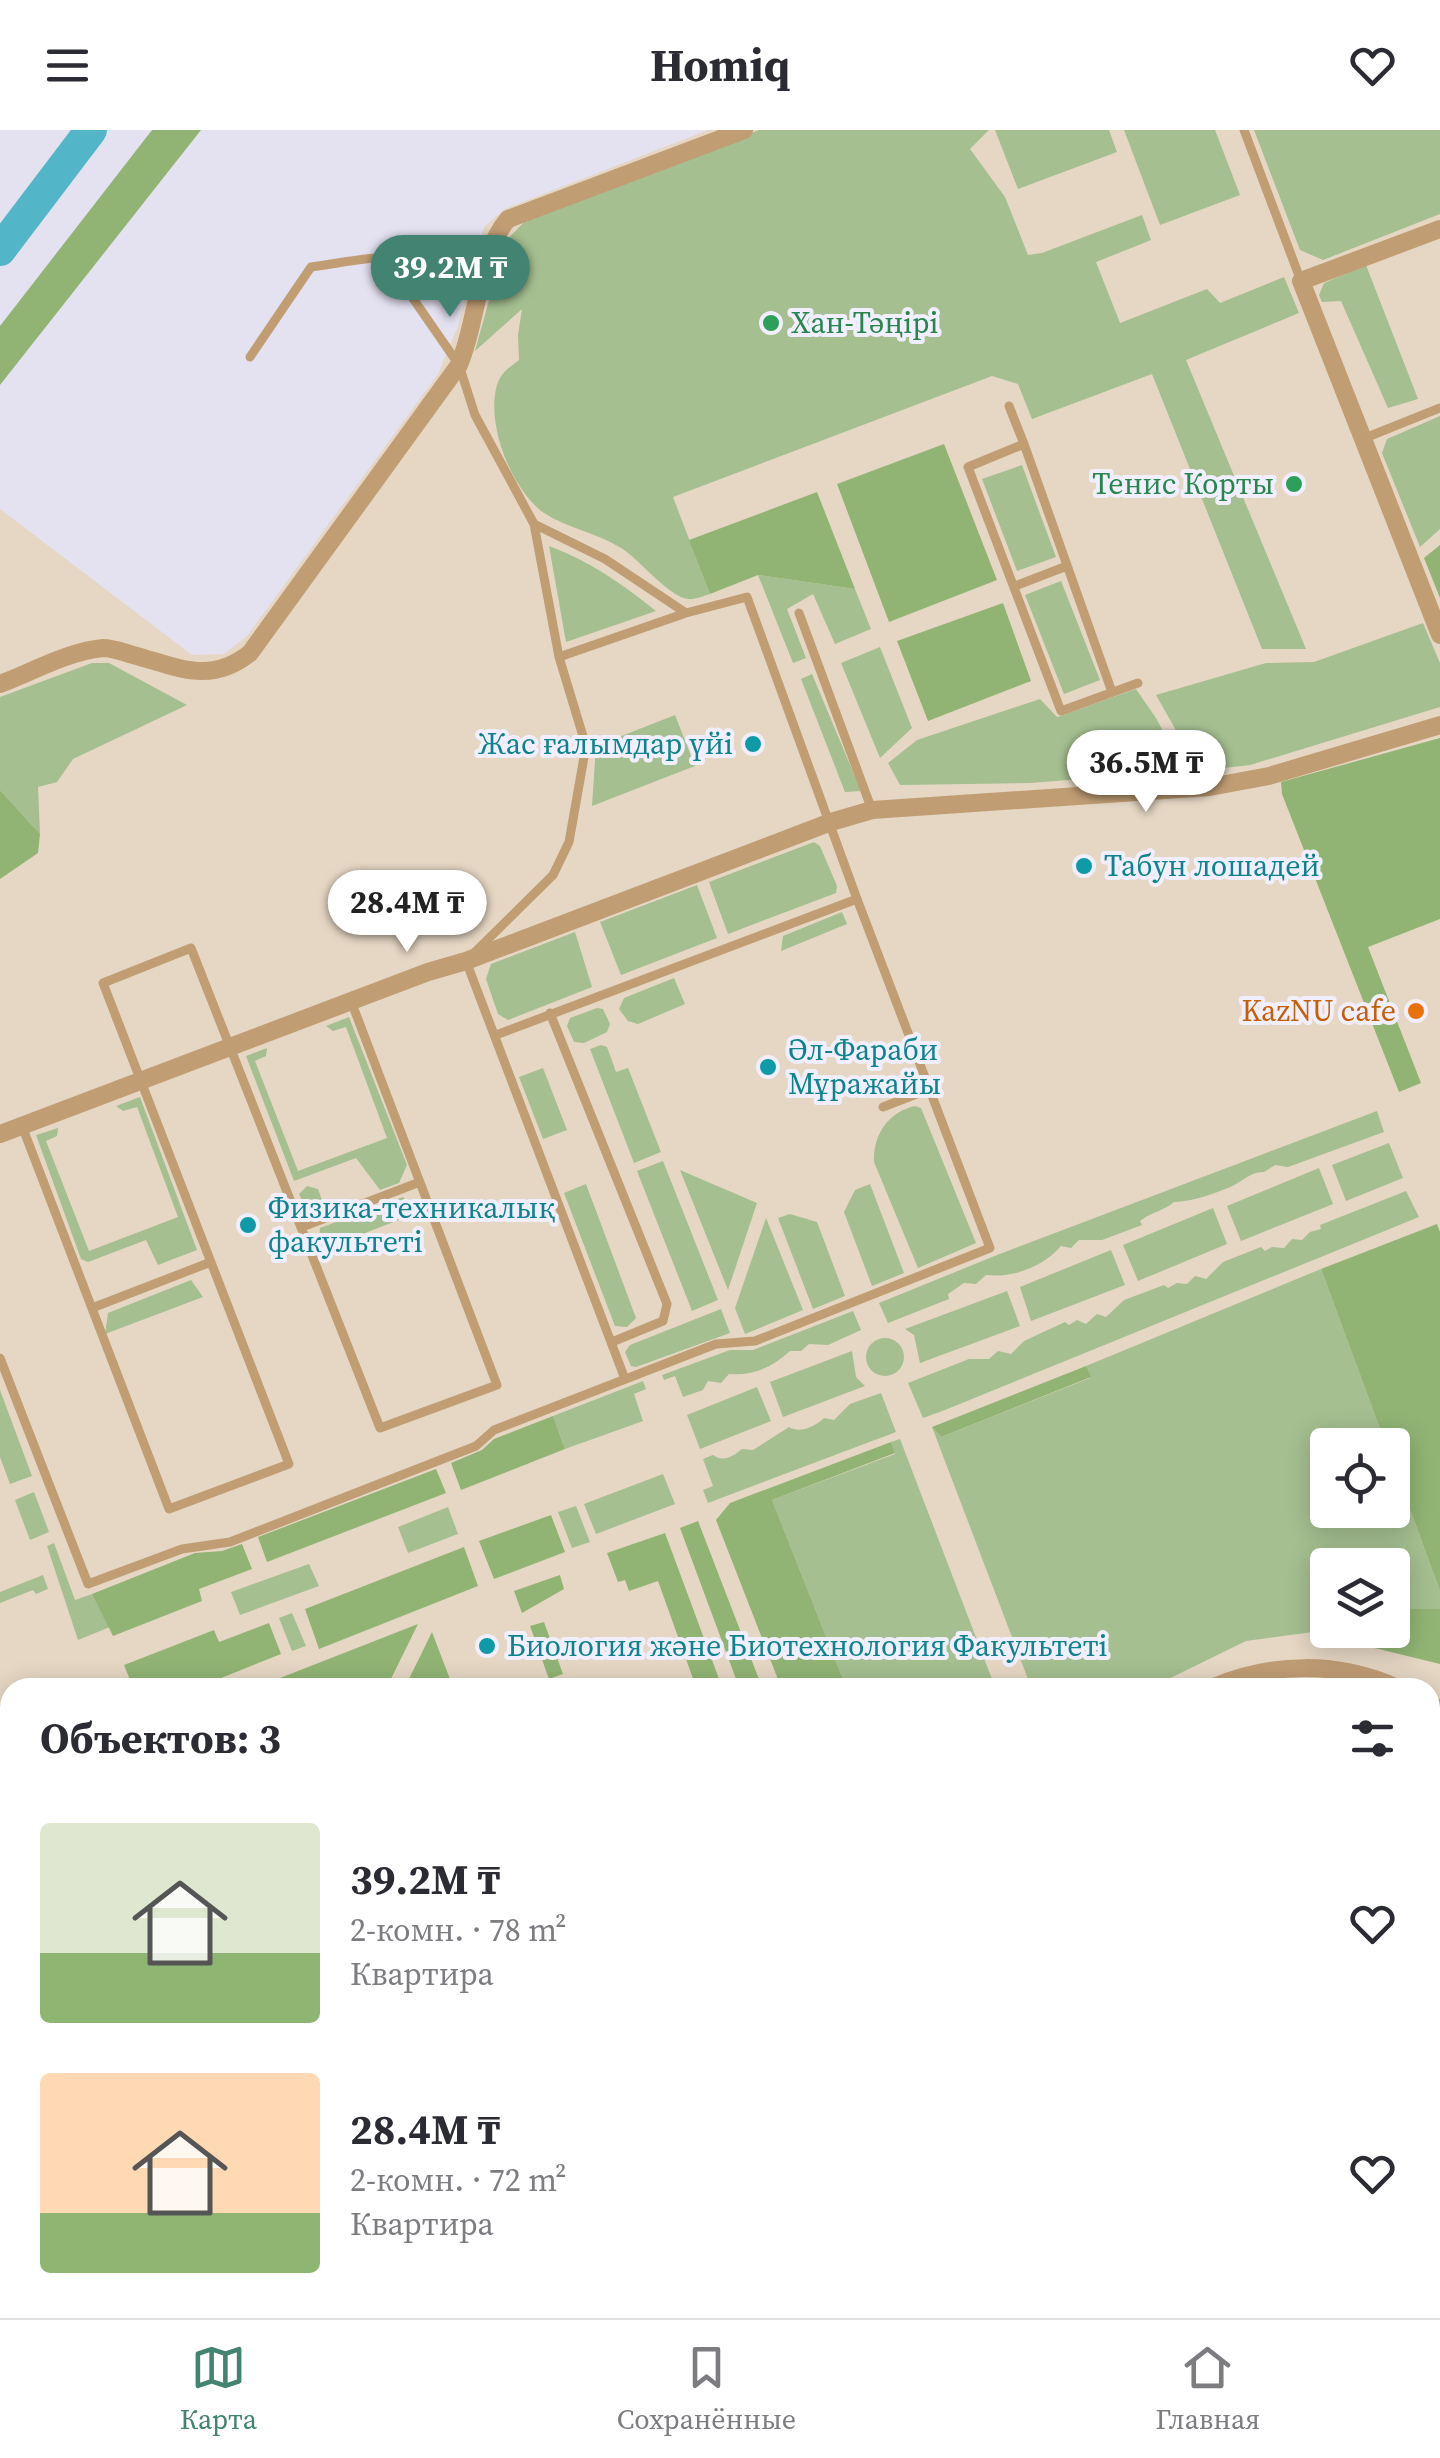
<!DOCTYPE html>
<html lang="ru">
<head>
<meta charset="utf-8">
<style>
  :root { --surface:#fff; --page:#f2f2f3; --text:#2b2b33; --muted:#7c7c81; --line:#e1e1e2; --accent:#438372 }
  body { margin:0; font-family:"Source Serif 4",serif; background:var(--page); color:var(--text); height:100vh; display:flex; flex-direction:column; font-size:38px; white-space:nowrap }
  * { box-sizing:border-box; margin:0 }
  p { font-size:32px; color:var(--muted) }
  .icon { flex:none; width:55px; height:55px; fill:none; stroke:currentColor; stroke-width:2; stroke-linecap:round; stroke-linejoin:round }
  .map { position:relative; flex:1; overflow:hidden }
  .side { position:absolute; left:0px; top:1548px; width:1440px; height:642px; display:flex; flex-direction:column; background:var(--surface); border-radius:30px 30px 0 0; box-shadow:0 5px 25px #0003 }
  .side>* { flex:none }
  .fabs { position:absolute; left:1310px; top:1298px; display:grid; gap:20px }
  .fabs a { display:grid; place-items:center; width:100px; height:100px; border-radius:10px; background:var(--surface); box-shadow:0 5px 25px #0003; font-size:50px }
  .price { position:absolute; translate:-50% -85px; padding:0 22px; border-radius:35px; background:#fff; color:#222; font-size:32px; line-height:65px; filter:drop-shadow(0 2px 5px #0008) }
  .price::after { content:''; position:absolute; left:50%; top:60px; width:30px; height:22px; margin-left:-15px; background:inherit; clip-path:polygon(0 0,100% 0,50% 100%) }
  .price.selected { background:var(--accent); color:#fff }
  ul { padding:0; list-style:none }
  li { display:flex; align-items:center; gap:30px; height:250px; padding:0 40px }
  li span { display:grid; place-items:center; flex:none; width:280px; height:200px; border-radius:10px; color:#555 }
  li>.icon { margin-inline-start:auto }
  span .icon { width:120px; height:120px; fill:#fffc; stroke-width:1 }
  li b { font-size:42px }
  h2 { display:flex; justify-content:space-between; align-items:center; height:120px; padding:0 40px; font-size:42px }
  header { display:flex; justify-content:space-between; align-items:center; height:130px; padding:0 40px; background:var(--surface); font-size:45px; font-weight:700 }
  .tabs { display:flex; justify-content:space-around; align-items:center; height:140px; border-top:2px solid var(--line); background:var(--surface); font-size:28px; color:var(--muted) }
  .tabs a { display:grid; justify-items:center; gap:5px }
  .tabs .selected { color:var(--accent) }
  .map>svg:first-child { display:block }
</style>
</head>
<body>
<header><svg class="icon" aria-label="menu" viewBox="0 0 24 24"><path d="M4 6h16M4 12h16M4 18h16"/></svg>Homiq<svg class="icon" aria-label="heart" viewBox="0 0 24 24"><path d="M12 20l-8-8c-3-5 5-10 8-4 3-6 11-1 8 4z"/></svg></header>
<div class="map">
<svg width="1440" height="2188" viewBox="0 0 1440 2188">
  <rect width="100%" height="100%" fill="#e4e1f0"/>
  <path fill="#e6d7c4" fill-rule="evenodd" d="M708,0H1440V1916L1430,1922V1558H10V2180H586L580,2188H0V379L192,525L224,524L247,506L438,244L458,196L484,97L505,79ZM1328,1315H1392V1380H1328ZM1328,1435H1392V1500H1328Z
    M737,2180H1174L1165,2188H740Z"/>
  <path fill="#a5bf90" d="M759,0H989L970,19L1005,67L1028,125L1042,123L1142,85L1151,110L1096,132L1120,193L1207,159L1220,173L1284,147L1299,183L1186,230L1306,519H1262L1152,244L1032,289L1018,254L992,246L673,367L710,464C703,466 695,470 688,469C669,467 639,429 621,418C597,403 567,398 544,383C511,360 484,290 498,252C502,242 511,236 519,230L518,205L522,179L475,221L505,112L525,91Z
    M995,0H1109L1117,22L1018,59Z
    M1124,0H1215L1240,65L1160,95Z
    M1254,0H1440V84L1323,130L1300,120Z
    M1366,135L1418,269L1388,278L1341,171L1322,172L1319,165L1324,153Z
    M1440,286V399L1420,417L1382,323L1387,309Z
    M1022,335L1056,427L1017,441L982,349Z
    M549,416C590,431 622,454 656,481L566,512Z
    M758,445L855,459L871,499L835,514L813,464L787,479L806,528L793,533Z
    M1061,451L1100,550L1064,564L1025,465Z
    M1423,493L1440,533V577L1250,635L1199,641L1156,565L1266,533L1314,532Z
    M880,517L912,598L880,628L841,533Z
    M92,533H109L187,575L73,629L57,652L38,657L40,704L0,660V567Z
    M812,544L861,661L845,662L801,549Z
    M1136,559L1156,588L1184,641L1030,653L900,655L888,633L917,610L1040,569L1057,587Z
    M675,585L695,636L592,676L596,616Z
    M814,712L820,716L837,756L836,763L728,804L709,752Z
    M697,755L717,808L621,845L600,792Z
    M842,782L847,794L781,821L783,806Z
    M575,802L592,857L508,890L498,884L486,849L491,834Z
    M674,848L685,874L638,894L628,891L619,879L624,868Z
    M597,878L603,879L610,894L607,902L584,913L574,912L567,896L570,888Z
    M349,887L407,1035L399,1053L380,1060L356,1028L294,1051L246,926L267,918L266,926L255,931L298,1041L387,1008L346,897L333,901L326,896Z
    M601,915L607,917L616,942L628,938L661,1022L634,1033L590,919Z
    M543,938L567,1000L543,1009L519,947Z
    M140,967L197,1120L158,1135L146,1110L88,1132L81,1129L36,1005L58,998L57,1006L46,1011L89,1121L178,1087L137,977L123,981L116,976Z
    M915,976L921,978L976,1113L918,1138L874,1032C873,1005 888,982 915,976Z
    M1377,981L1384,1002L1288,1037L1275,1035L1264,1042C1251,1041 1241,1053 1228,1058C1210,1065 1194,1071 1174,1072C1164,1081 1153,1081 1140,1091L1142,1095L1102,1110H1079L1071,1118L1061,1116C1043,1137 1013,1148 986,1145L976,1154L964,1153L948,1164L949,1169L888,1193L879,1173L997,1125Z
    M1389,1013L1403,1048L1346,1071L1332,1035Z
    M663,1031L718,1170L692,1181L637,1041Z
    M1319,1038L1333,1074L1241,1111L1227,1076Z
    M680,1040L757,1073L728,1160Z
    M586,1054L636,1188L627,1197L615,1196L564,1063Z
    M870,1054L904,1143L872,1156L844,1082L855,1060Z
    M307,1056L318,1059L325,1079L309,1085L299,1064Z
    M1406,1061L1419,1087L945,1280L923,1288L908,1253L969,1229H989L998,1221L1011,1224L1024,1211L1065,1192L1069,1195L1077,1190L1086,1194L1097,1184L1106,1187L1124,1170L1164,1155L1168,1158L1177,1153L1187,1154L1195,1146L1206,1149L1223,1132L1261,1117L1265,1121L1272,1117L1284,1118L1292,1109L1302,1110L1310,1102L1321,1099L1320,1095Z
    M403,1067L417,1083L318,1121L320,1098Z
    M1213,1078L1227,1114L1138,1151L1123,1115Z
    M790,1084L817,1092L845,1166L813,1179L778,1088Z
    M766,1088L803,1180L745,1204L735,1178Z
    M1111,1120L1125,1155L1031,1191L1020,1157Z
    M1321,1139L1386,1315H1328V1380H1392L1393,1333L1440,1461V1479H1393L1392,1435H1328V1500L1246,1511L1152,1557H1031L932,1297L941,1307L1090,1248L1086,1236Z
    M191,1150L203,1167L105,1204L108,1183Z
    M1007,1161L1020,1196L920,1233L914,1205L905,1199Z
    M721,1179L730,1203L636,1237L631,1236L625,1222L630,1215Z
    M853,1181L861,1200L828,1215L809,1214L801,1221H790C772,1237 754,1246 729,1244L721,1253L708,1251L703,1260L683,1267L675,1246L664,1250L662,1245L730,1220H753Z
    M866 1227a19 19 0 1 1 38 0a19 19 0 1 1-38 0Z
    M852,1221L856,1247L865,1256L783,1287L770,1252Z
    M643,1251L646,1259L634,1264L643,1291L565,1319L553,1286Z
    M757,1257L771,1291L700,1319L687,1285Z
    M0,1260L32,1346L10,1354L0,1327Z
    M881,1263L896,1302L708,1373L703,1360L713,1356L703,1329L713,1325C724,1333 733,1326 742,1319L753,1320L789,1297C800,1304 816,1296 824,1288L834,1290L850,1274Z
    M900,1309L995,1557H846L772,1370L895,1324L891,1312Z
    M663,1344L675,1374L596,1404L584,1374Z
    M34,1362L49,1402L30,1410L15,1370Z
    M576,1376L590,1412L572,1418L558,1382Z
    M448,1377L458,1404L408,1423L398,1397Z
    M54,1413L75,1470L92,1464L110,1497L78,1510L47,1416Z
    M309,1434L319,1456L240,1485L231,1462Z
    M43,1445L48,1459L36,1464L33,1460L0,1473V1462Z
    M292,1483L306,1516L292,1521L279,1488Z
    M9,1785L10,1824L4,1825L0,1823V1788Z
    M0,1885L10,1910V1984L0,1964Z
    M564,2180H924L927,2188H557Z"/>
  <path fill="#91b474" d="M152,0H201L0,255V196Z
    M944,314L997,450L889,492L837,354Z
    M817,362L855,459L758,445L710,464L689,410Z
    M1440,415V468L1424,428Z
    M1003,473L1031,551L928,591L897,511Z
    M1440,608V789L1368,817L1421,953L1399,962L1282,664L1281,652Z
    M0,660L40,704L38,723L0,749Z
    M1437,1094L1440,1102V1461L1393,1333L1392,1315H1386L1321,1139Z
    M1086,1236L1091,1247L941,1307L932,1297Z
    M553,1286L565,1319L461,1360L451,1333L482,1320L494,1309Z
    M891,1312L895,1323L772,1370L846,1557H781L716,1390L730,1373Z
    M436,1339L446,1363L267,1432L258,1407Z
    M551,1385L565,1422L494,1449L479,1411Z
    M698,1391L762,1557H739L680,1398Z
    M665,1403L722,1557H696L658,1451L629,1461L625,1450L618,1452L607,1423Z
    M242,1414L252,1439L199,1459L202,1471L113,1506L92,1464L195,1423L222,1421Z
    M464,1417L478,1456L319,1519L305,1479Z
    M560,1445L564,1459L522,1483L514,1461Z
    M1393,1479H1440V1534L1317,1504L1328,1500H1392Z
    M544,1492L563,1544L549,1549L530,1496Z
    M269,1493L281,1524L199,1557H133L124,1535L214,1500L219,1512Z
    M418,1494L387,1557H257Z
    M432,1502L453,1557H405Z
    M1285,1549L1324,1550L1371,1557L1246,1558Z
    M1430,1588L1440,1595V1724L1430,1728Z
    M1440,1874V2188H1011L1028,2180H1430V1876Z
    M10,2154V2180H116L119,2188H0V2156Z
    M136,2180H194L196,2188H139Z
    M586,2180H737L740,2188H580Z"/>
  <path fill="#52b6c8" d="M241,2180H321L326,2188H233Z
    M369,2180H431L437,2188H358Z
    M592,2180H676L677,2188H586Z"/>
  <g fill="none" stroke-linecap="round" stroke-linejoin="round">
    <path stroke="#52b6c8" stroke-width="32" d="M0,120L91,0
      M1430,2044L1440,2040
      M463,2180L469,2188
      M1232,2188L1241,2180"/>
    <path stroke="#c19d74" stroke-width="9" d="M1244,0L1301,151
      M250,227L311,137C329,135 372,126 385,128L459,235L475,285L534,394L559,527L586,616L569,712L553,745L466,831L625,1249
      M1009,276L1024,314L968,337L1061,581L1138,553
      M1365,308L1440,278
      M1024,314L1112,562
      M534,394L605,429L686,483
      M1015,456L1067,436
      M799,483L872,680
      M559,527L686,483L747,467L857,769
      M550,883L667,1174L663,1191L612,1212
      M883,977L927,960
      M22,996L169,1379L289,1334L103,853L191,818L380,1298L497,1255L351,871
      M302,1097L420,1052
      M92,1178L211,1132
      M0,1228L88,1454L182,1419L230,1412L476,1316L494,1300L716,1214L755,1211L990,1118L857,769L496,905
      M0,2147L10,2144"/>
    <path stroke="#c19d74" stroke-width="18" d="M1440,99L1301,151L1440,505
      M0,554C32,542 69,521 103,518C113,518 123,522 133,525C178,537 210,555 250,523L459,235C478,191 478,124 508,89L744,0
      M0,1004L428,842L466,831L831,692L872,680L1210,657L1269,646L1440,595
      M1211,1558C1272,1532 1338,1531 1397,1558
      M1430,1574L1440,1580
      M536,2188L542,2180"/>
  </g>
  <g fill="#2e9e5b" stroke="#f1eefd" stroke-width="4">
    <circle cx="771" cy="193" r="10"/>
    <circle cx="1294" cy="354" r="10"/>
  </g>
  <g fill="#0f9aa8" stroke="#f1eefd" stroke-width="4">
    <circle cx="753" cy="614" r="10"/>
    <circle cx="1084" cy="736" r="10"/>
    <circle cx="768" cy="937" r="10"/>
    <circle cx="248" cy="1095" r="10"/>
    <circle cx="487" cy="1516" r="10"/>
  </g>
  <circle fill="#e8710a" stroke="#f1eefd" stroke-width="4" cx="1416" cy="881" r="10"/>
  <g text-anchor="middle" stroke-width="8" stroke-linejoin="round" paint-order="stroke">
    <g font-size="30" fill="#27864d" stroke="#f1eefd" text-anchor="start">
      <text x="791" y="203">Хан-Тәңірі</text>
      <text x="1274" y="364" text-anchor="end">Тенис Корты</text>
    </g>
    <g font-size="30" fill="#0d838f" stroke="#f1eefd" text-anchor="start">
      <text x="733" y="624" text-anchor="end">Жас ғалымдар үйі</text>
      <text x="1104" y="746">Табун лошадей</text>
      <text x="788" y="930">Әл-Фараби<tspan x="788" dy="34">Мұражайы</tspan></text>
      <text x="268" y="1088">Физика-техникалық<tspan x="268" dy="34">факультеті</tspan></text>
      <text x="507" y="1526">Биология және Биотехнология Факультеті</text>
    </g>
    <g font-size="30" fill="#c56008" stroke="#f1eefd" text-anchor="end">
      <text x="1396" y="891">KazNU cafe</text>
    </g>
  </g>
</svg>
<div class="fabs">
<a><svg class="icon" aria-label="locate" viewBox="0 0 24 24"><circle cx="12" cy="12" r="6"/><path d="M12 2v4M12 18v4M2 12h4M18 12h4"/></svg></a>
<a><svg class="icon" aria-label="layers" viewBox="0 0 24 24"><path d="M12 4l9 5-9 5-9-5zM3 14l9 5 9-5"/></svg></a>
</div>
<b class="price selected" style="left:450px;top:190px">39.2M ₸</b>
<b class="price" style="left:1146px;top:685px">36.5M ₸</b>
<b class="price" style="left:407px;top:825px">28.4M ₸</b>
<section class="side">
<h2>Объектов: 3<svg class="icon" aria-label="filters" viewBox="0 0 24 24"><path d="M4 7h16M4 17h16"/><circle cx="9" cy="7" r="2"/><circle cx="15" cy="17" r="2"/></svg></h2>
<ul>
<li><span style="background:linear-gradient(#dfe7d0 65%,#8fb573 0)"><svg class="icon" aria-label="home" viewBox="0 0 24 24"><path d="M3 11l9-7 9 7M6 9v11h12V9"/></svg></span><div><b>39.2M ₸</b><p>2-комн. · 78 m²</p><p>Квартира</p></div><svg class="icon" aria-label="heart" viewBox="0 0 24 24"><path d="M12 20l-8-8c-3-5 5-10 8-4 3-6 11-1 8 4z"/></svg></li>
<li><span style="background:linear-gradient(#ffd9b3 70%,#8fb573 0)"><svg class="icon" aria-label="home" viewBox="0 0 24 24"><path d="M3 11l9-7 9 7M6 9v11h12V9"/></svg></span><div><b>28.4M ₸</b><p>2-комн. · 72 m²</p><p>Квартира</p></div><svg class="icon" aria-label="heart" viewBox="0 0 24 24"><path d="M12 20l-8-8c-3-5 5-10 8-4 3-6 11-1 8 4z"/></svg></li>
</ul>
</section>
</div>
<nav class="tabs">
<a class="selected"><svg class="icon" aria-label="map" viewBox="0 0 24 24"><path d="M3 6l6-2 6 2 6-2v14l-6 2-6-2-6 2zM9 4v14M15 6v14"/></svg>Карта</a>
<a><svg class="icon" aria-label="saved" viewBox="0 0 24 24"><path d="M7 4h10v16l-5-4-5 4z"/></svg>Сохранённые</a>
<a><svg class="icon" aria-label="home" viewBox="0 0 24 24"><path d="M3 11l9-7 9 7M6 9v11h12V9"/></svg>Главная</a>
</nav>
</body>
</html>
